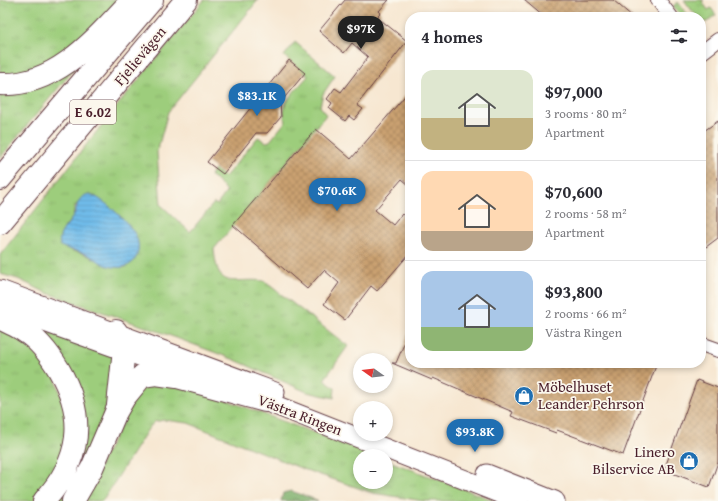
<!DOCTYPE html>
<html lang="en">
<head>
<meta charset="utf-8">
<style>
  :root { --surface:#fff; --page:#f7f7f7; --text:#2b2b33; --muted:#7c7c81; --line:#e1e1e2; --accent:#1f6fb2 }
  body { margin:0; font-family:"Gentium Book Plus",serif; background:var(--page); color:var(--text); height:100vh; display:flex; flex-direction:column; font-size:15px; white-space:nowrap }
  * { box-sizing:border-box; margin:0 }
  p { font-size:13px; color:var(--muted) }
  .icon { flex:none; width:22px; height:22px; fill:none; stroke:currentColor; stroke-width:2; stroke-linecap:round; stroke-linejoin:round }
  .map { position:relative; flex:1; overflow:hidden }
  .details { position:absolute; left:405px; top:12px; width:301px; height:356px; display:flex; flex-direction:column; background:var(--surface); border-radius:16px; box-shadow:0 2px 6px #0003 }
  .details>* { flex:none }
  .needle { width:26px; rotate:284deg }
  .buttons { position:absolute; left:353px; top:353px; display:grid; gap:8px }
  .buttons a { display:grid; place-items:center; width:40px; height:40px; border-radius:50%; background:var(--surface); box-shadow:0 2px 6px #0003; font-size:20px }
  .price { position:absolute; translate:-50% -34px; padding:0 9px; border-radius:14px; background:var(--accent); color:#fff; font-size:13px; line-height:26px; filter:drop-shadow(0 1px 2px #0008) }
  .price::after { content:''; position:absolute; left:50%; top:24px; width:12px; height:9px; margin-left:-6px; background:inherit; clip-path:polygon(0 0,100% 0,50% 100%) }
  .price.active { background:#222; color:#fff }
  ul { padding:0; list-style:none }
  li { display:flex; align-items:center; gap:12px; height:100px; padding:0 16px }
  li+li { border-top:1px solid var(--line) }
  li span { display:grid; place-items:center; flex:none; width:112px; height:80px; border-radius:12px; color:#555 }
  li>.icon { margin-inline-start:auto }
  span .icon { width:48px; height:48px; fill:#fffc; stroke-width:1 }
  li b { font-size:17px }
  h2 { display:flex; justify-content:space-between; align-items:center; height:48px; padding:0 16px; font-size:17px }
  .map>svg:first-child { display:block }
</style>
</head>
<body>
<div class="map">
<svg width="718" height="501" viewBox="0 0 718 501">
  <defs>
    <pattern id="grass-tufts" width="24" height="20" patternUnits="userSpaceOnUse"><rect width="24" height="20" fill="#9dcd7c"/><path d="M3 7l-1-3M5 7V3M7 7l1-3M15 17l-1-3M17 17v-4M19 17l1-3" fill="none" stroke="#89b06b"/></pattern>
    <pattern id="forest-crowns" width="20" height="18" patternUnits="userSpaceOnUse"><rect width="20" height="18" fill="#7eb06c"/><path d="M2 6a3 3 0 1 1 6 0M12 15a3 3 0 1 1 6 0" fill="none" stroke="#698f59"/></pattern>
    <pattern id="water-rules" width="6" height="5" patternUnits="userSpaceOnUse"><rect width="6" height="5" fill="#70bbe9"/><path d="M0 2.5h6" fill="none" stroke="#62a0c8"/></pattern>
    <pattern id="building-cross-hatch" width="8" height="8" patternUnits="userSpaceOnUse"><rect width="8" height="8" fill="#caa171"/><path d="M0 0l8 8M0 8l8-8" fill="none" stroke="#a6835d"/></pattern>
  </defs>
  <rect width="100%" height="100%" fill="#fbf7ec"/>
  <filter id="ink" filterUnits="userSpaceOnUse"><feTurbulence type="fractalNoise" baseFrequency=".025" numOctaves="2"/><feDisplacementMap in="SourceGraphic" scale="8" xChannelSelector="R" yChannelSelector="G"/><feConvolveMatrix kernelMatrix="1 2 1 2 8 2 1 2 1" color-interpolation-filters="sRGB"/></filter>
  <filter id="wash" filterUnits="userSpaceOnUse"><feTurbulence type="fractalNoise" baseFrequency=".012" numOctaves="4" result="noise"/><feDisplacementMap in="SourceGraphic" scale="16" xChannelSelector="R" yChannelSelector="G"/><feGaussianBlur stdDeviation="0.9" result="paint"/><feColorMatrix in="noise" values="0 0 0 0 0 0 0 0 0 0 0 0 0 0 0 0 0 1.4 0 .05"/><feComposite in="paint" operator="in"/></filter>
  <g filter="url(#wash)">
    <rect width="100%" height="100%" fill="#f7e7d1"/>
    <path fill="url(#grass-tufts)" stroke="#747654" fill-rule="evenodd" d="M0,0H125L54,62L21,74L0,76Z
      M204,0H258L168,112L157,152L161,205L190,232L214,203L217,205L227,191L210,175L214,169L225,177L258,137L266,142L270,141L286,121C277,105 298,88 308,76L284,56L295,42L335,76L323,94L320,106L326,115L214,249C218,293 232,277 264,281L348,346L324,380L335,388L334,398L307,392L235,360L163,333L47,293L18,279L0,274V255L108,117ZM93,195L111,208L131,228L126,267C102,269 94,253 72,251L64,228L73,217L75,206Z
      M684,0H704L702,1L708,10L711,8L716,15L707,22H702L701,17H697Z
      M678,2L689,17H682L673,6Z
      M75,68L0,158V92Z
      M0,327L20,338L53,372L68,414L63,459L33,501H0Z
      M34,327L116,354L112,388L102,422L65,501H52L85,423Z
      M147,384L186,385L376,456H360V482H386V460L496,501H423L373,493L303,469L188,423L164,420L154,422L148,429L104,499L102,501H81L136,396Z"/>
    <path fill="url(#forest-crowns)" stroke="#64684c" d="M291,491L317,500L318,501H281L283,493Z"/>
    <path fill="url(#water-rules)" stroke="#5d6d8a" d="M89,194C102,197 131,224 136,236C140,244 139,256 133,262C127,267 122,268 113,267C103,266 96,258 86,254C78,251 69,250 60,246C57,233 66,228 72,218C78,210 75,197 89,194Z"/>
    <g id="blocks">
      <path fill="url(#building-cross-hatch)" d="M345,0H389L379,11L381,13L377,17L407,41L357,105L363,109L354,120L349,116L345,121L329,108L332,103L327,99L335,88L341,92L368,57L352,43L344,53L319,31Z
        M524,0H613L633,17H544Z
        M289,60L305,73L280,103L281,117L267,133H256L223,174L207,162Z
        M410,90V186L402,179L375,210L393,225L402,214L410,221V253L377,291L371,286L345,320L324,304L339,283L324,270L307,289L233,225L316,129L351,159Z
        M718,121V238L706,247L701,241V133Z
        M410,330V363H657L623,455L557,430L556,433L511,416L513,412L433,378L432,380L392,363H396Z
        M697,380L718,388V462L709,487L664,470Z"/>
    </g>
  </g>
  <g filter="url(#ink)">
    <use href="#blocks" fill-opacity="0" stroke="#643d44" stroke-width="1"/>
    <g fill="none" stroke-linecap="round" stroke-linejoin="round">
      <defs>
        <path id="street" d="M658,0L671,17
          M701,53L718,40
          M701,344L718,350"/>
        <path id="secondary" d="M0,290L275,392
          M0,306L187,373
          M252,396L519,501
          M487,474L555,501"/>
        <path id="primary" d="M0,84C57,87 97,37 132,0
          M0,179L152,0
          M0,223L186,0
          M0,318C8,323 17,326 24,331C39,340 50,355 59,370C87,418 81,460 44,501
          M116,331L121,340L124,349L118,405
          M73,501L92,468L116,412L124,398L142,376L156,374L177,377L265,401"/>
      </defs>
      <use href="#street" stroke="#643d44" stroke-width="16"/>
      <use href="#secondary" stroke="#643d44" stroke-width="21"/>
      <use href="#primary" stroke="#643d44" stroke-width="24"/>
      <use href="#street" stroke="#fff" stroke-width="14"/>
      <use href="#secondary" stroke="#fff" stroke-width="19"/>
      <use href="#primary" stroke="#fff" stroke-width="22"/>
    </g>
  </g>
  <defs>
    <symbol id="shop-disc" viewBox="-11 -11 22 22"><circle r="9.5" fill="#1f6fb2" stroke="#fbf7ec"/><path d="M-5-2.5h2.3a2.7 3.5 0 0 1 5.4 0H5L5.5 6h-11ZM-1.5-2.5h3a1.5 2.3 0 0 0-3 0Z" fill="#fff"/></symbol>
  </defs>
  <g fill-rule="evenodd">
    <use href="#shop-disc" x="513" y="385" width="22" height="22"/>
    <use href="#shop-disc" x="678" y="450" width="22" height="22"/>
  </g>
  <g text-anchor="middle" stroke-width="3.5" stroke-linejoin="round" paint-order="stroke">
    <rect fill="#fbf7ec" stroke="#7f6065" stroke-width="1" x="70" y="100" width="46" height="24" rx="3"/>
    <g font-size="14" font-weight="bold" fill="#4a1f2b">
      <text x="93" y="117">E 6.02</text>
    </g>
    <g font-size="15" fill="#4a1f2b" stroke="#fbf7ec">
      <text transform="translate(140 56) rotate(-50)" y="5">Fjelievägen</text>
      <text transform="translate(300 415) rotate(21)" y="5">Västra Ringen</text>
    </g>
    <g font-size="15" fill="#4a1f2b" stroke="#fbf7ec" text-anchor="start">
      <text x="538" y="392">Möbelhuset<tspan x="538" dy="17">Leander Pehrson</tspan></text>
      <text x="675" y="457" text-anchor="end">Linero<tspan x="675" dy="17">Bilservice AB</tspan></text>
    </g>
  </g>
</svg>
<div class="buttons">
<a><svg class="needle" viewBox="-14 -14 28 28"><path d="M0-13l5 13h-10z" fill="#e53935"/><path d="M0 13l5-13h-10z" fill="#7c7c81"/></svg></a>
<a>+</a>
<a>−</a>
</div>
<b class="price active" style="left:361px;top:50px">$97K</b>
<b class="price" style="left:257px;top:117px">$83.1K</b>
<b class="price" style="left:337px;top:212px">$70.6K</b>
<b class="price" style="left:475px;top:453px">$93.8K</b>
<section class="details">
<h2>4 homes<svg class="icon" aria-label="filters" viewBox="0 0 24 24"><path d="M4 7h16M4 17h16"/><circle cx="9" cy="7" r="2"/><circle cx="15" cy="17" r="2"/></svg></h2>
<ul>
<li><span style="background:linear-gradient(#dfe7d0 60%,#c2b280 0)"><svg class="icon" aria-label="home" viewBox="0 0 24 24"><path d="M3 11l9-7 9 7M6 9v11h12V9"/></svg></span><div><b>$97,000</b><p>3 rooms · 80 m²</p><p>Apartment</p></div></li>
<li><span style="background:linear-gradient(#ffd9b3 75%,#b9a48a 0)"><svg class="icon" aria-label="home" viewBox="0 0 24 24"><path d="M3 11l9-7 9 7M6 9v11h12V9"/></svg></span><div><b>$70,600</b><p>2 rooms · 58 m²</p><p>Apartment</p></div></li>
<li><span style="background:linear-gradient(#a9c7e8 70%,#8fb573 0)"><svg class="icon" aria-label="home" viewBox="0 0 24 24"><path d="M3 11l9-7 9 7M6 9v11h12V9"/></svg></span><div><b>$93,800</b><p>2 rooms · 66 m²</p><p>Västra Ringen</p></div></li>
</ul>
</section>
</div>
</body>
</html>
